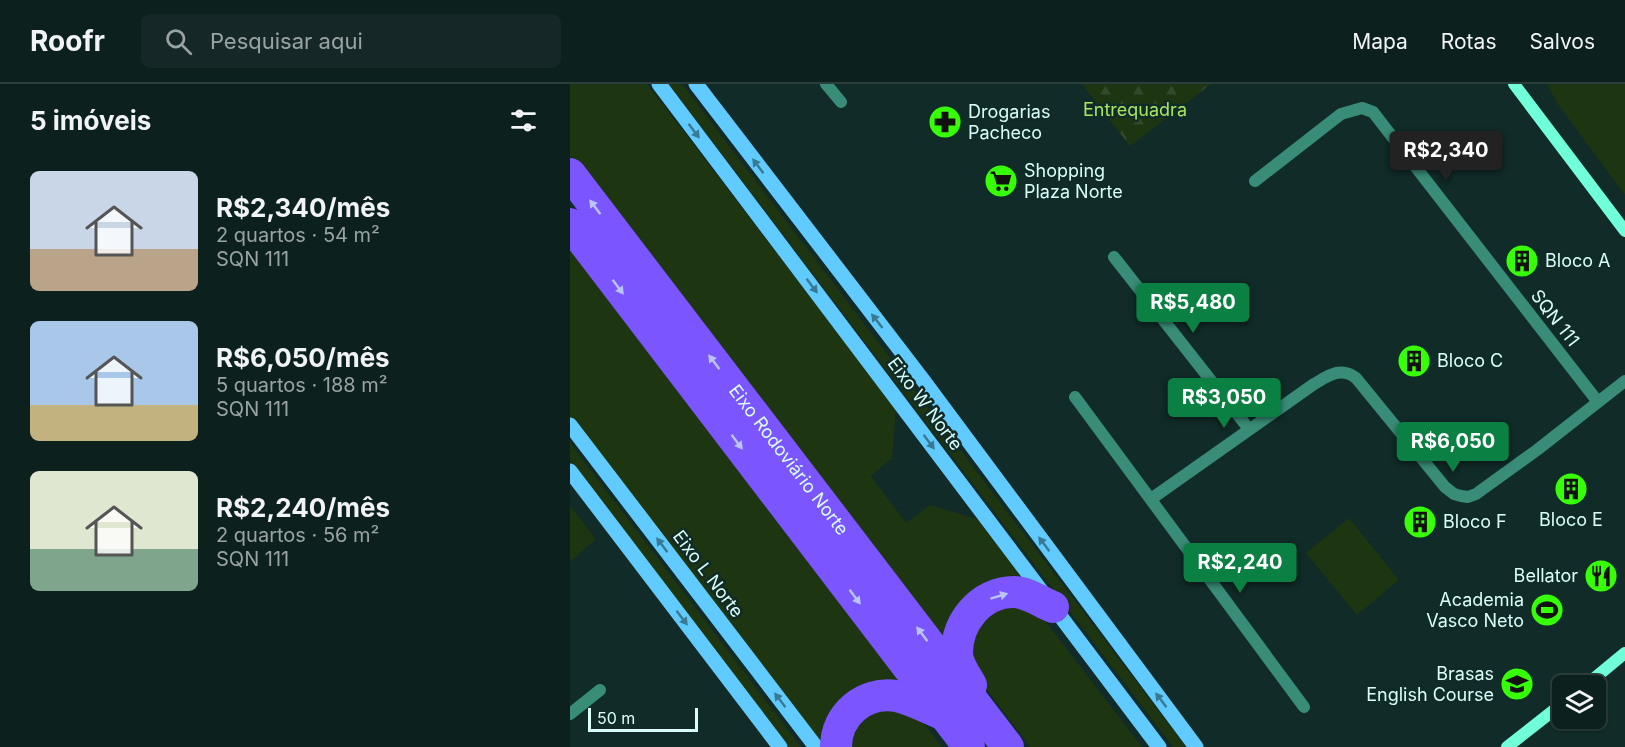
<!DOCTYPE html>
<html lang="pt">
<head>
<meta charset="utf-8">
<style>
  :root { --surface:#0c201e; --page:#152827; --text:#f1f3f6; --muted:#9aa3a4; --line:#2c3e3c; --accent:#0b8043 }
  body { margin:0; font-family:Inter,sans-serif; background:var(--page); color:var(--text); height:100vh; display:flex; flex-direction:column; font-size:22px; white-space:nowrap }
  * { box-sizing:border-box; margin:0 }
  p { font-size:20px; color:var(--muted) }
  .icon { flex:none; width:33px; height:33px; fill:none; stroke:currentColor; stroke-width:2; stroke-linecap:round; stroke-linejoin:round }
  .map { position:relative; flex:1; overflow:hidden }
  .sheet { display:flex; flex-direction:column; background:var(--surface); width:570px }
  .sheet>* { flex:none }
  .tools { position:absolute; left:982px; top:591px; display:grid; gap:12px }
  .tools a { display:grid; place-items:center; width:54px; height:54px; border-radius:9px; background:var(--surface); box-shadow:0 2px 4px #0004,0 0 0 2px var(--line); font-size:30px }
  .scale { position:absolute; left:18px; bottom:15px; width:110px; box-sizing:border-box; padding-left:6px; border:3px solid #dafff8; border-top:0; font-size:16px; line-height:21px; white-space:nowrap; color:#dafff8; -webkit-text-stroke:4px #102b28; paint-order:stroke }
  .price { position:absolute; translate:-50% -51px; padding:0 14px; border-radius:6px; background:var(--accent); color:#fff; font-size:20px; line-height:39px; filter:drop-shadow(0 2px 3px #0008) }
  .price::after { content:''; position:absolute; left:50%; top:36px; width:18px; height:14px; margin-left:-9px; background:inherit; clip-path:polygon(0 0,100% 0,50% 100%) }
  .price.active { background:#222; color:#fff }
  ul { padding:0; list-style:none }
  li { display:flex; align-items:center; gap:18px; height:150px; padding:0 30px }
  li span { display:grid; place-items:center; flex:none; width:168px; height:120px; border-radius:9px; color:#555 }
  li>.icon { margin-inline-start:auto }
  span .icon { width:72px; height:72px; fill:#fffc; stroke-width:1 }
  li b { font-size:26px }
  h2 { display:flex; justify-content:space-between; align-items:center; height:72px; padding:0 30px; font-size:26px }
  header { display:flex; align-items:center; gap:36px; box-sizing:border-box; height:84px; padding:0 30px; background:var(--surface); border-bottom:2px solid var(--line) }
  header strong { font-size:28px }
  nav { display:flex; gap:33px; margin-inline-start:auto; font-size:21px }
  .search { width:420px; height:54px; background:var(--page); display:flex; align-items:center; gap:15px; box-sizing:border-box; padding:0 21px; border-radius:9px; color:var(--muted); font-size:22px }
  main { display:flex; flex:1; min-height:0 }
  .map>svg:first-child { display:block }
</style>
</head>
<body>
<header>
<strong>Roofr</strong>
<div class="search"><svg class="icon" aria-label="search" viewBox="0 0 24 24"><circle cx="10" cy="10" r="6"/><path d="M15 15l6 6"/></svg>Pesquisar aqui</div>
<nav><a>Mapa</a><a>Rotas</a><a>Salvos</a></nav>
</header>
<main>
<section class="sheet">
<h2>5 imóveis<svg class="icon" aria-label="filters" viewBox="0 0 24 24"><path d="M4 7h16M4 17h16"/><circle cx="9" cy="7" r="2"/><circle cx="15" cy="17" r="2"/></svg></h2>
<ul>
<li><span style="background:linear-gradient(#c9d6e8 65%,#b9a48a 0)"><svg class="icon" aria-label="home" viewBox="0 0 24 24"><path d="M3 11l9-7 9 7M6 9v11h12V9"/></svg></span><div><b>R$2,340/mês</b><p>2 quartos · 54 m²</p><p>SQN 111</p></div></li>
<li><span style="background:linear-gradient(#a9c7e8 70%,#c2b280 0)"><svg class="icon" aria-label="home" viewBox="0 0 24 24"><path d="M3 11l9-7 9 7M6 9v11h12V9"/></svg></span><div><b>R$6,050/mês</b><p>5 quartos · 188 m²</p><p>SQN 111</p></div></li>
<li><span style="background:linear-gradient(#dfe7d0 65%,#7fa58c 0)"><svg class="icon" aria-label="home" viewBox="0 0 24 24"><path d="M3 11l9-7 9 7M6 9v11h12V9"/></svg></span><div><b>R$2,240/mês</b><p>2 quartos · 56 m²</p><p>SQN 111</p></div></li>
</ul>
</section>
<div class="map">
<svg width="1055" height="663" viewBox="0 0 1055 663">
  <defs>
    <pattern id="forest-firs" width="22" height="20" patternUnits="userSpaceOnUse" patternTransform="scale(1.5)"><rect width="22" height="20" fill="#1e3512"/><path d="M5 1l3.5 6h-7zM16 11l3.5 6h-7z" fill="#33492a"/></pattern>
  </defs>
  <rect width="100%" height="100%" fill="#102b28"/>
  <path fill="#1e3512" d="M0,0H77L326,325L322,374L301,392L336,439L360,421L407,435L460,503L452,502L378,568L0,71Z
    M99,0H112L616,663H603Z
    M977,0H1055V111L987,19Z
    M0,161L339,606L324,602L252,663L0,333Z
    M0,359L231,663H219L0,376Z
    M0,422L26,455L0,478Z
    M779,434L829,496L787,531L736,469Z
    M436,519L470,530L572,663H460L402,586L397,545Z
    M298,623L348,632L372,663H272Z"/>
  <path fill="url(#forest-firs)" d="M512,0H641L560,62Z"/>
  <g fill="none" stroke-linecap="round" stroke-linejoin="round">
    <path stroke="#398c77" stroke-width="12" d="M256,0L271,18
      M685,97L771,30L792,24L803,28L1028,318
      M544,173L679,345
      M505,313L734,623
      M581,415L744,300C758,292 771,282 786,294L875,403L884,410L891,412L898,413L906,410L967,366L1055,297
      M0,630L30,606"/>
    <path stroke="#71ffd9" stroke-width="12" d="M944,0L1055,147
      M1015,602L1055,569
      M937,663L993,619"/>
    <path stroke="#61caff" stroke-width="15" d="M89,0L589,663
      M126,0L353,296L626,663
      M0,341L246,663
      M0,387L210,663"/>
    <g stroke="#7b55ff" stroke-width="32">
      <path id="s1" d="M0,90L438,663"/>
      <path d="M0,140L399,663"/>
      <path d="M401,601C396,592 388,581 387,571C386,539 410,508 444,508C457,508 471,518 483,523"/>
      <path d="M266,663C266,631 294,607 326,612C342,615 359,625 375,631"/>
    </g>
  </g>
  <defs><path id="oneway-solid" d="M-6-.8H1V-3.2L6.5 0L1 3.2V.8H-6Z" transform="scale(1.5)"/></defs>
  <g fill="#387a94">
    <use href="#oneway-solid" transform="translate(124 47) rotate(53)"/>
    <use href="#oneway-solid" transform="translate(188 82) rotate(-127)"/>
    <use href="#oneway-solid" transform="translate(242 202) rotate(53)"/>
    <use href="#oneway-solid" transform="translate(307 237) rotate(-128)"/>
    <use href="#oneway-solid" transform="translate(359 358) rotate(53)"/>
    <use href="#oneway-solid" transform="translate(474 460) rotate(-127)"/>
    <use href="#oneway-solid" transform="translate(92 461) rotate(-127)"/>
    <use href="#oneway-solid" transform="translate(112 534) rotate(53)"/>
    <use href="#oneway-solid" transform="translate(210 616) rotate(-127)"/>
    <use href="#oneway-solid" transform="translate(591 616) rotate(-127)"/>
  </g>
  <g fill="#b9c4fa">
    <use href="#oneway-solid" transform="translate(25 123) rotate(-127)"/>
    <use href="#oneway-solid" transform="translate(48 203) rotate(53)"/>
    <use href="#oneway-solid" transform="translate(144 278) rotate(-127)"/>
    <use href="#oneway-solid" transform="translate(167 358) rotate(53)"/>
    <use href="#oneway-solid" transform="translate(429 512) rotate(-17)"/>
    <use href="#oneway-solid" transform="translate(285 513) rotate(53)"/>
    <use href="#oneway-solid" transform="translate(352 550) rotate(-127)"/>
  </g>
  <defs>
    <symbol id="pharmacy-disc" viewBox="-11 -11 22 22"><circle r="9.5" fill="#36ff06" stroke="#102b28"/><path d="M-2-6h4v4h4v4h-4v4h-4v-4h-4v-4h4Z" fill="#111"/></symbol>
    <symbol id="supermarket-disc" viewBox="-11 -11 22 22"><circle r="9.5" fill="#36ff06" stroke="#102b28"/><path d="M-6-5.5h2.5l.6 2H6L4.5 2H-2.5L-4.4-4H-6ZM-1.5 3.2a1.3 1.3 0 1 0 .1 0ZM3 3.2a1.3 1.3 0 1 0 .1 0Z" fill="#111"/></symbol>
    <symbol id="building-disc" viewBox="-11 -11 22 22"><circle r="9.5" fill="#36ff06" stroke="#102b28"/><path d="M-4-6H4V6H1V3H-1V6H-4ZM-2.5-4.3h1.7v1.8h-1.7ZM.8-4.3h1.7v1.8H.8ZM-2.5-1h1.7V.8h-1.7ZM.8-1h1.7V.8H.8Z" fill="#111"/></symbol>
    <symbol id="restaurant-disc" viewBox="-11 -11 22 22"><circle r="9.5" fill="#36ff06" stroke="#102b28"/><path d="M-5-6h1v4h1v-4h1v4h1v-4h1v5L-1.5 .5V6h-2V.5L-5-1ZM5-6V6H3V1.5H1.5Q1.5-4 5-6Z" fill="#111"/></symbol>
    <symbol id="stadium-disc" viewBox="-11 -11 22 22"><circle r="9.5" fill="#36ff06" stroke="#102b28"/><path d="M0-5a6.5 5 0 1 0 0 10a6.5 5 0 1 0 0-10ZM-3.5-1.8h7v3.6h-7Z" fill="#111"/></symbol>
    <symbol id="school-disc" viewBox="-11 -11 22 22"><circle r="9.5" fill="#36ff06" stroke="#102b28"/><path d="M0-5L7-2L0 1L-7-2ZM-4 1L0 2.5L4 1V4Q0 6-4 4Z" fill="#111"/></symbol>
  </defs>
  <g fill-rule="evenodd">
    <use href="#pharmacy-disc" x="356" y="19" width="38" height="38"/>
    <use href="#supermarket-disc" x="412" y="78" width="38" height="38"/>
    <use href="#building-disc" x="933" y="158" width="38" height="38"/>
    <use href="#building-disc" x="825" y="258" width="38" height="38"/>
    <use href="#building-disc" x="982" y="386" width="38" height="38"/>
    <use href="#building-disc" x="831" y="419" width="38" height="38"/>
    <use href="#restaurant-disc" x="1012" y="473" width="38" height="38"/>
    <use href="#stadium-disc" x="958" y="507" width="38" height="38"/>
    <use href="#school-disc" x="928" y="581" width="38" height="38"/>
  </g>
  <g text-anchor="middle" stroke-width="5" stroke-linejoin="round" paint-order="stroke">
    <g font-size="18" fill="#a8e55f" stroke="#102b28">
      <text x="565" y="32">Entrequadra</text>
    </g>
    <g font-size="18" fill="#dafff8" stroke="#102b28" text-anchor="start">
      <text x="398" y="34">Drogarias<tspan x="398" dy="21">Pacheco</tspan></text>
      <text x="454" y="93">Shopping<tspan x="454" dy="21">Plaza Norte</tspan></text>
      <text x="975" y="183">Bloco A</text>
      <text x="867" y="283">Bloco C</text>
      <text x="1001" y="442" text-anchor="middle">Bloco E</text>
      <text x="873" y="444">Bloco F</text>
      <text x="1008" y="498" text-anchor="end">Bellator</text>
      <text x="954" y="522" text-anchor="end">Academia<tspan x="954" dy="21">Vasco Neto</tspan></text>
      <text x="924" y="596" text-anchor="end">Brasas<tspan x="924" dy="21">English Course</tspan></text>
    </g>
    <g font-size="18" fill="#dafff8" stroke="#102b28">
      <text transform="translate(985 234) rotate(52)" y="6">SQN 111</text>
      <text transform="translate(355 320) rotate(53)" y="6">Eixo W Norte</text>
      <text dy="6" stroke="none"><textPath href="#s1" startOffset="360">Eixo Rodoviário Norte</textPath></text>
      <text transform="translate(138 490) rotate(53)" y="6">Eixo L Norte</text>
    </g>
  </g>
</svg>
<div class="tools">
<a><svg class="icon" aria-label="layers" viewBox="0 0 24 24"><path d="M12 4l9 5-9 5-9-5zM3 14l9 5 9-5"/></svg></a>
</div>
<div class="scale">50 m</div>
<b class="price active" style="left:876px;top:98px">R$2,340</b>
<b class="price" style="left:623px;top:250px">R$5,480</b>
<b class="price" style="left:654px;top:345px">R$3,050</b>
<b class="price" style="left:883px;top:389px">R$6,050</b>
<b class="price" style="left:670px;top:510px">R$2,240</b>
</div>
</main>
</body>
</html>
